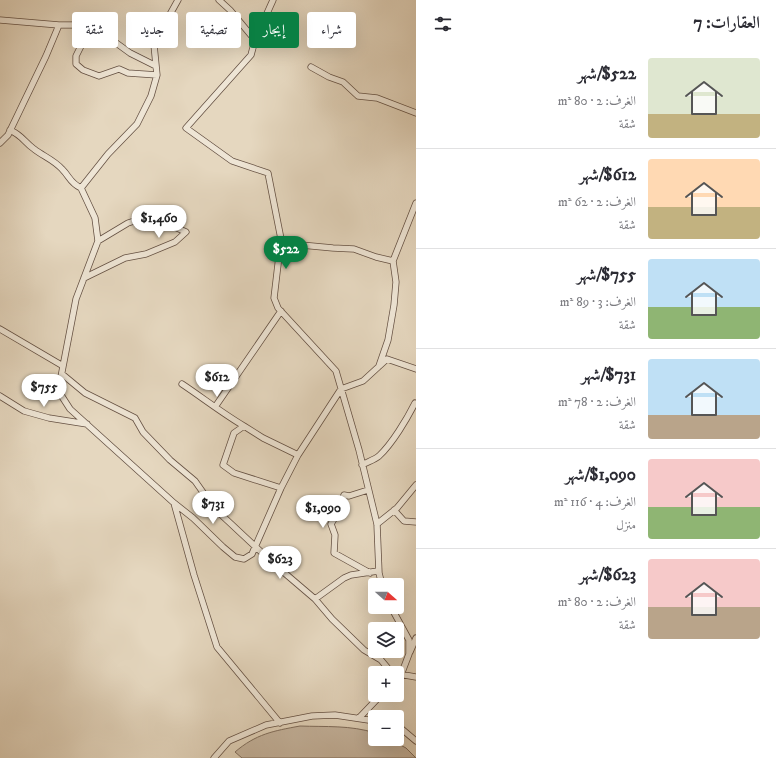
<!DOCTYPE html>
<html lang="ar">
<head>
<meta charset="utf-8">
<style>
  :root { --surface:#fff; --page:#f2f2f3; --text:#2b2b33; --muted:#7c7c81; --line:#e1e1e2; --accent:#0b8043 }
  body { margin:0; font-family:"IM FELL DW Pica",Amiri,serif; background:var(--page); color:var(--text); direction:rtl; height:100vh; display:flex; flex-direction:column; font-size:15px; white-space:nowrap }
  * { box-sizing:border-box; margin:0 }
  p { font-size:13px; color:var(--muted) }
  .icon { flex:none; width:22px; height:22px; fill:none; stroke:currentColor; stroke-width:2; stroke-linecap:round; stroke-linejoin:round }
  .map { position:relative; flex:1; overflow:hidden; direction:ltr }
  .sheet { display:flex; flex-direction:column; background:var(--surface); width:360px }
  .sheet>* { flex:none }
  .banner { position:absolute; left:12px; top:12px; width:344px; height:36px; direction:rtl; display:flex; gap:8px }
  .needle { width:26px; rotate:111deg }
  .tools { position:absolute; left:368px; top:578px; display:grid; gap:8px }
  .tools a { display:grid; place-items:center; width:36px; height:36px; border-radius:4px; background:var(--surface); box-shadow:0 4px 16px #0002; font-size:20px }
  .price { position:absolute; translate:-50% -34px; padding:0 9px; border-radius:14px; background:#fff; color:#222; font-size:13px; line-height:26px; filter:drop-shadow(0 1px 2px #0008) }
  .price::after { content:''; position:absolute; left:50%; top:24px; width:12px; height:9px; margin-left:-6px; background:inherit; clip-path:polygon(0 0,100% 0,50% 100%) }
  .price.selected { background:var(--accent); color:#fff }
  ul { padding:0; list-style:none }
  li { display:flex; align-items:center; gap:12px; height:100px; padding:0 16px }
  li+li { border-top:1px solid var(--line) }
  li span { display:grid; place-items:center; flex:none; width:112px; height:80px; border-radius:4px; color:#555 }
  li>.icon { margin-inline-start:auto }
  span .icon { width:48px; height:48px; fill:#fffc; stroke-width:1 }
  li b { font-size:17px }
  h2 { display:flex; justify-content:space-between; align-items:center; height:48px; padding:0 16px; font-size:17px }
  .chip { padding:0 14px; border-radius:4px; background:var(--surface); box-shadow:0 4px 16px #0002; font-size:14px; line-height:36px }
  .chip.selected { background:var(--accent); color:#fff }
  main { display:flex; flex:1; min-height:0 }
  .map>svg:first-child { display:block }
</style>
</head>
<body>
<main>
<section class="sheet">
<h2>العقارات: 7<svg class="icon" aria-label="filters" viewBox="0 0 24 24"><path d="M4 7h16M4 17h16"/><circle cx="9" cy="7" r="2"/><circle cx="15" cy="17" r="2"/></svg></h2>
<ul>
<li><span style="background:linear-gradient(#dfe7d0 70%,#c2b280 0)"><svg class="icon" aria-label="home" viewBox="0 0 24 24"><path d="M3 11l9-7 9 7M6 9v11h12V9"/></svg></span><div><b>$522/شهر</b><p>الغرف: 2 · 80 m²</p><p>شقة</p></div></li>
<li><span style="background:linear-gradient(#ffd9b3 60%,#c2b280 0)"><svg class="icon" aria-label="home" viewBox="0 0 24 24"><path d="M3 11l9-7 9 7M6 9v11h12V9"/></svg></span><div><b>$612/شهر</b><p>الغرف: 2 · 62 m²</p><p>شقة</p></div></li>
<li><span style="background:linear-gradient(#bfe0f5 60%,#8fb573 0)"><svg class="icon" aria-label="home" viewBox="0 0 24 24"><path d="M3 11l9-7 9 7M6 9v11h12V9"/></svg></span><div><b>$755/شهر</b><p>الغرف: 3 · 89 m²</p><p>شقة</p></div></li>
<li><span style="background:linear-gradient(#bfe0f5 70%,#b9a48a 0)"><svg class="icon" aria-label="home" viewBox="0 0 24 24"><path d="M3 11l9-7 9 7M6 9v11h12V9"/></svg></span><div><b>$731/شهر</b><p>الغرف: 2 · 78 m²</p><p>شقة</p></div></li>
<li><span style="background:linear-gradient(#f6c9c9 60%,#8fb573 0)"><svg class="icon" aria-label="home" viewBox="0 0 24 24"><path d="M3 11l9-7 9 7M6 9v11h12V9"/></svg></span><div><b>$1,090/شهر</b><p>الغرف: 4 · 116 m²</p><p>منزل</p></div></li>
<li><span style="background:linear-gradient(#f6c9c9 60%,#b9a48a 0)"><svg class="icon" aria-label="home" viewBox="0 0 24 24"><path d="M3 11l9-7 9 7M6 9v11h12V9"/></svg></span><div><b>$623/شهر</b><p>الغرف: 2 · 80 m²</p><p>شقة</p></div></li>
</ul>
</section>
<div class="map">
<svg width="416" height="758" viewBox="0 0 416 758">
  <rect width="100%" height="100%" fill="#e5d7bf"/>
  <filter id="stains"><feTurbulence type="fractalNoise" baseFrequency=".005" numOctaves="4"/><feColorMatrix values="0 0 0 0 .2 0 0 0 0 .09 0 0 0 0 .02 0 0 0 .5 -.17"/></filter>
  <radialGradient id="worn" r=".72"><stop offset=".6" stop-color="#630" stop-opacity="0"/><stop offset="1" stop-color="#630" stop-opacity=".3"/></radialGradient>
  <path fill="#c8b8a3" stroke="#806e5e" d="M300,726C325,727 351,725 375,733V739H389L406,748L416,758H242L235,752C256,734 273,731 300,726Z"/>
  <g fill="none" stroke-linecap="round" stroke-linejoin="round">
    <defs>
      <path id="street" d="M178,0L159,34L154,45L157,75L151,96L137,124L108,154L81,188L95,218L98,241L76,299L60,382L61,395L70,409L174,503L194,575L217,647L280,723
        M219,0L230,10L255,40
        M273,0L255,40L251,55L186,128L232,161L268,173L281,239L274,298L278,308L336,371L359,450L377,524L379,573L382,585
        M0,20L59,25
        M89,30L76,56V64L83,70L99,76L119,69L128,73L157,75
        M311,67L329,77L343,82L358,96L377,98L416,113
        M10,130C23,136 24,142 34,149C43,156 54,160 62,169C70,177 70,183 81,188
        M0,143L8,135L46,56L59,25H74L108,37L130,53L156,66
        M280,243L333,248L354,249L376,257L393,261
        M84,278L125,258L146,254L175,242L186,232L150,216L128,223L98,241
        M0,329L63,366
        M379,366L388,340L394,305L396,282L393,261L416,203
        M62,374L85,393L135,418L143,432L170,460L195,481L214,508L274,564L315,599
        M182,384C203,398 222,413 244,426
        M0,396L24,411L49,418L87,424
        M215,407L281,311
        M362,465C367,462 374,460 379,456C392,444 407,419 415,403
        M281,488L234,473L223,465L234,433L244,426L263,438L298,455
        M368,490L349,496L344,495L337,514L331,524L335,535L334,553L370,573
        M174,503L193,518L223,547L235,557L244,559L252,554L281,488L298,455L341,389L363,381L387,359L416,369
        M394,510L404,521L416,522
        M377,524L397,508L416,485
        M378,571L351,575L344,578L315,599L332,619L364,650L381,660L391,672L394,673
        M391,607L409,640V654L401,675L397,679
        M410,652L416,638
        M399,674L416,677
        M359,718L381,695
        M397,725L416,741
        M214,758L229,741L266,725L312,716L335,715L375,721"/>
    </defs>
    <use href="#street" stroke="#645043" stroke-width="7"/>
    <use href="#street" stroke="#eee5d5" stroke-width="5.5"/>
  </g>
  <rect width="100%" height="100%" filter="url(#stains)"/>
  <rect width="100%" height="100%" fill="url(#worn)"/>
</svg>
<div class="tools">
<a><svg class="needle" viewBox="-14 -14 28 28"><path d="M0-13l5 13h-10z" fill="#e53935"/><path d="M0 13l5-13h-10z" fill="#7c7c81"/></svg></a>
<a><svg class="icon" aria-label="layers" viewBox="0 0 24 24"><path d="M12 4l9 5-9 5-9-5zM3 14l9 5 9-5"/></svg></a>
<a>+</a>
<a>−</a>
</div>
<b class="price" style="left:159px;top:239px">$1,460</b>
<b class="price selected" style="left:286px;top:270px">$522</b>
<b class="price" style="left:217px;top:398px">$612</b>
<b class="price" style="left:44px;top:408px">$755</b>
<b class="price" style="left:213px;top:525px">$731</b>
<b class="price" style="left:323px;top:529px">$1,090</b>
<b class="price" style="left:280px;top:580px">$623</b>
<div class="banner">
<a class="chip">شراء</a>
<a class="chip selected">إيجار</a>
<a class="chip">تصفية</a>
<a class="chip">جديد</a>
<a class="chip">شقة</a>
</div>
</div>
</main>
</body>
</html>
